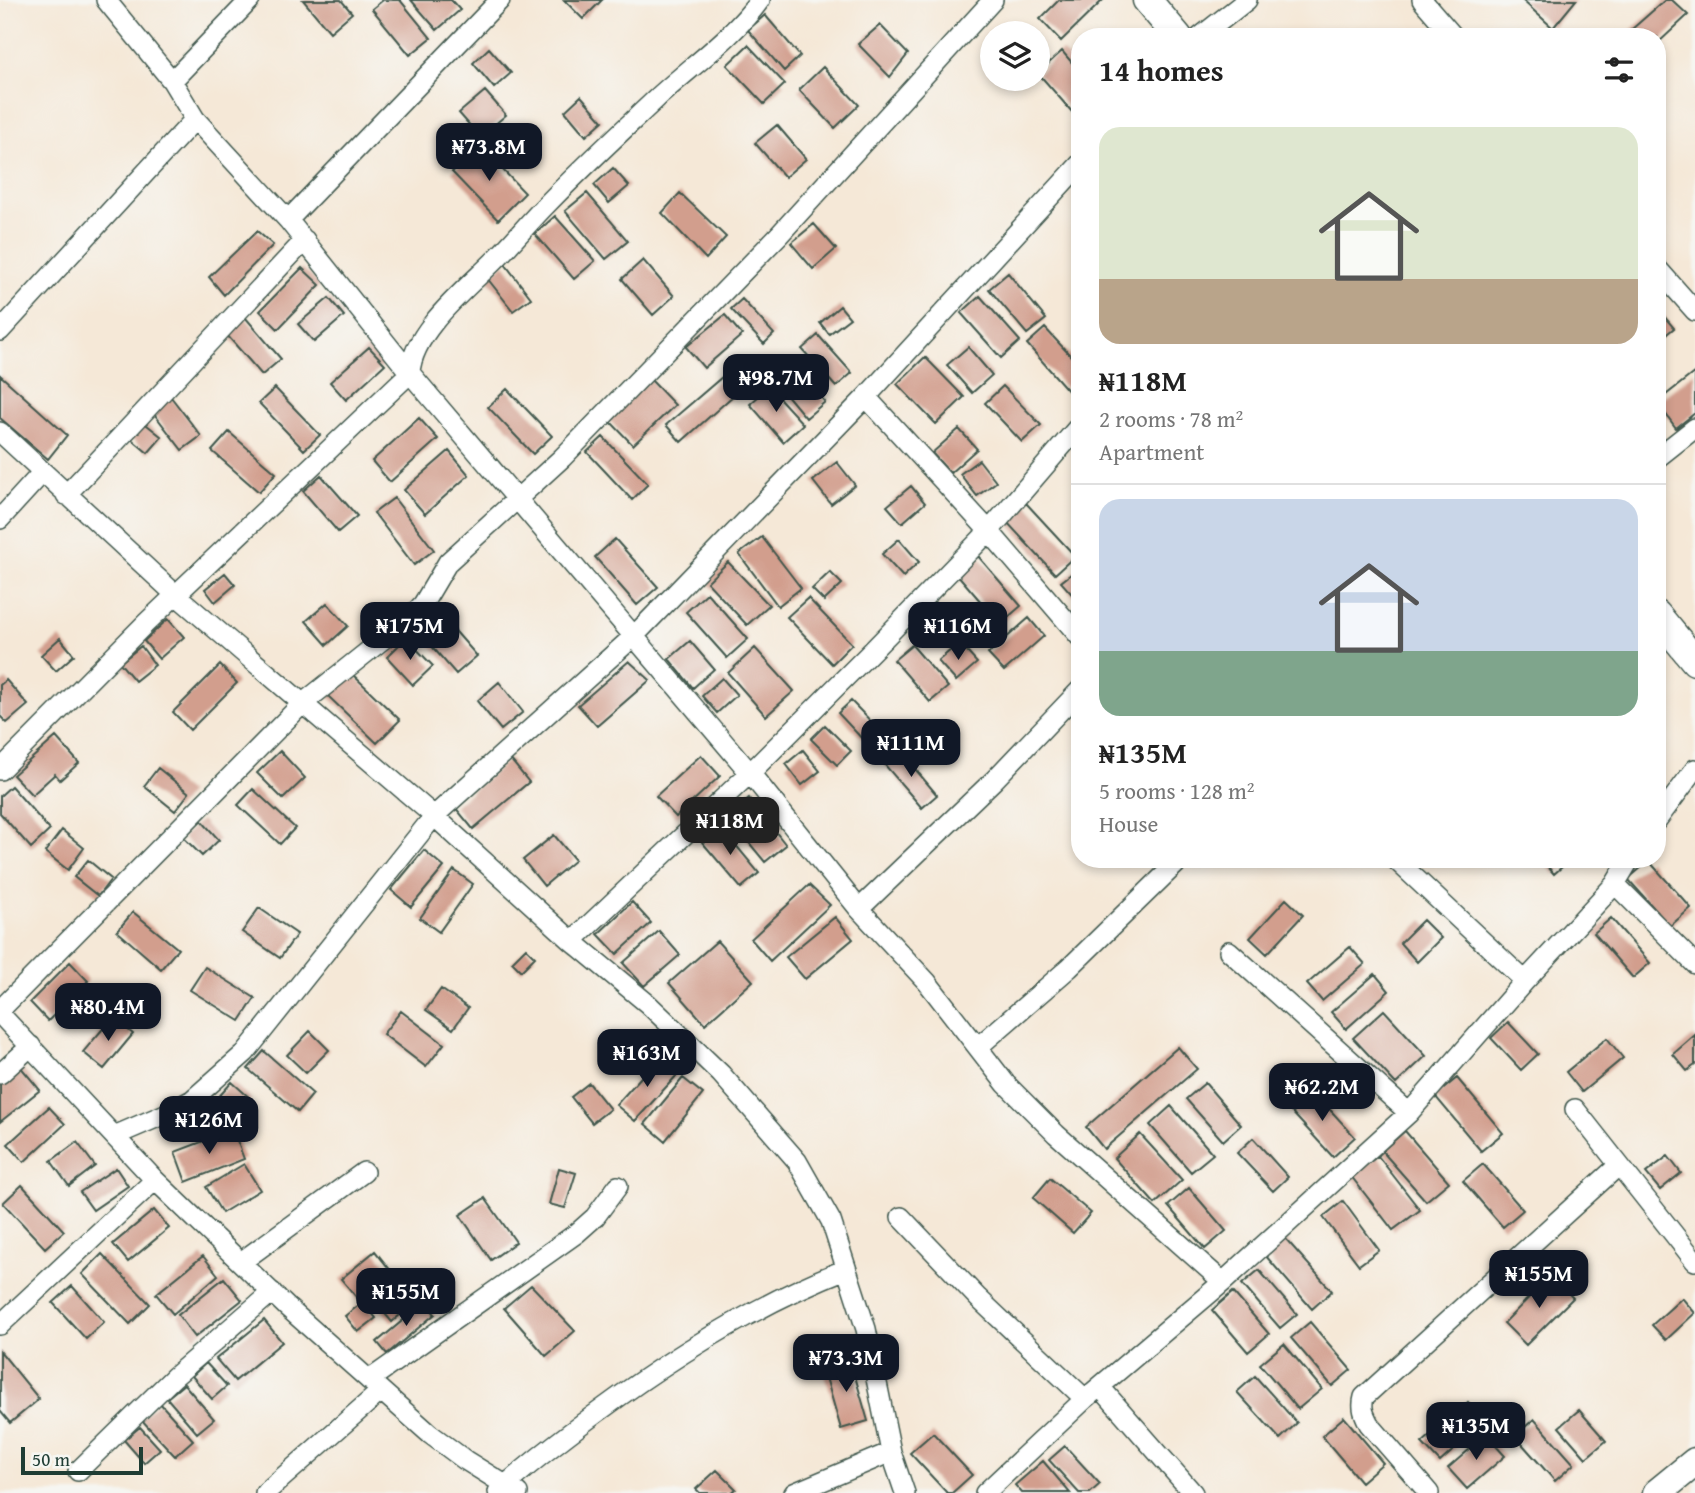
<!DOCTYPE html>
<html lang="en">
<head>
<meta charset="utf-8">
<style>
  :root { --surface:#fff; --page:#f2f2f2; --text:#222; --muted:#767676; --line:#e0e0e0; --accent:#111827 }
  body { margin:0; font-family:"Gentium Book Plus",serif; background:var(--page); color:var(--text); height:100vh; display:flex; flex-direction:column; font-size:26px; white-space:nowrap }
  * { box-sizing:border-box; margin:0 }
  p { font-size:23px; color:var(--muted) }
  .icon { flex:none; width:38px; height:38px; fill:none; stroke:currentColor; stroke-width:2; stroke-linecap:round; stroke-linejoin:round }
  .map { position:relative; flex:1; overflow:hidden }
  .drawer { position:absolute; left:1071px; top:28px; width:595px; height:840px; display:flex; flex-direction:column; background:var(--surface); border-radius:28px; box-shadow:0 4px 10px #0003 }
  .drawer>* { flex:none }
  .buttons { position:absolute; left:980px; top:21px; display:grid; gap:14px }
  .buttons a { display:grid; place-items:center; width:70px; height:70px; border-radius:50%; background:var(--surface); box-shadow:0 4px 10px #0003; font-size:35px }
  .scale { position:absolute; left:21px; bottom:18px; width:122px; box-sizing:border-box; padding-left:7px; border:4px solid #1f3d34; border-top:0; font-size:19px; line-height:24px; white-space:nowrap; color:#1f3d34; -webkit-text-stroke:5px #f6f6f2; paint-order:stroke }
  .price { position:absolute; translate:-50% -60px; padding:0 16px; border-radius:14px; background:var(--accent); color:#fff; font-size:23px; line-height:46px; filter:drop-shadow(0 2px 4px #0008) }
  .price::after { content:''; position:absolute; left:50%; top:42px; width:21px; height:16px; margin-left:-10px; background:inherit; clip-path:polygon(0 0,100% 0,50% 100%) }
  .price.selected { background:#222; color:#fff }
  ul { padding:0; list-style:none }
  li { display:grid; align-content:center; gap:14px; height:371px; padding:0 28px }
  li+li { border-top:2px solid var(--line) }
  li span { display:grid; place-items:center; height:217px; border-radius:21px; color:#555 }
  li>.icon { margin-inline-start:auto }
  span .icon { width:126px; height:126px; fill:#fffc; stroke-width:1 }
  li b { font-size:30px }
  h2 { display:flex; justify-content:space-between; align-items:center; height:84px; padding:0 28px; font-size:30px }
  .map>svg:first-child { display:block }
</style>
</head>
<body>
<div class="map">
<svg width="1695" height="1493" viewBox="0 0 1695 1493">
  <rect width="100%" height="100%" fill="#f6f6f2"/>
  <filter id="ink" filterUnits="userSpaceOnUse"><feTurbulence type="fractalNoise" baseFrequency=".0143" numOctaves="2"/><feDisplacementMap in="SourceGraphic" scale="14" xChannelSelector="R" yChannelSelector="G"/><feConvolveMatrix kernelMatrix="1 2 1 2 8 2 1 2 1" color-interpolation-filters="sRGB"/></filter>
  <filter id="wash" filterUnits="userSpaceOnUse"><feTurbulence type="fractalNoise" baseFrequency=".00686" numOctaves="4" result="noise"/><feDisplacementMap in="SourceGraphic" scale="28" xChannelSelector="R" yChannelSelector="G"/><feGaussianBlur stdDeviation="1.57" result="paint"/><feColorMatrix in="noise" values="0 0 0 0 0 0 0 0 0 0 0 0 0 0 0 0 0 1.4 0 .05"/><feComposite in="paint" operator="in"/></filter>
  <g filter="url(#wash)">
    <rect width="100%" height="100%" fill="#f5e8d7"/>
    <g id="blocks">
      <path fill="#d29e8d" d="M303,0H341L352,13L330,32Z
        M383,0H400L431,38L410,55L372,9Z
        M411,0H451L460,10L437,30Z
        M564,0H602L583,19Z
        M1059,0H1103L1061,41L1040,19Z
        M1522,0H1576L1553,28Z
        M1665,0H1672L1688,15L1657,44V37H1623Z
        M765,15L800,56L784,71L748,30Z
        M880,25L908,54L890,77L858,44Z
        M748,45L785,84L764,104L727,65Z
        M489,48L511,73L494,88L473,63Z
        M1062,51L1080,72V121L1038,73Z
        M823,67L859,105L835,128L799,90Z
        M485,91L506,115L480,137L459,113Z
        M581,96L603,121L586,136L565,111Z
        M777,125L806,159L785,177L755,143Z
        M481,147L525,193L498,220L452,172Z
        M613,168L629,186L609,203L594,185Z
        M587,193L628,241L606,259L565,211Z
        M680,193L726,237L706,259L662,213Z
        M555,216L595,261L574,279L535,234Z
        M814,224L836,249L813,269L791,243Z
        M257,231L273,245L224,295L209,277Z
        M643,260L674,296L653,315L622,279Z
        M505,264L531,298L513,311L487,278Z
        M302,268L320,285L278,329L260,311Z
        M1008,273L1046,319L1027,334L989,289Z
        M980,296L1020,341L1001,358L961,313Z
        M329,298L344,316L314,342L298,324Z
        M742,299L774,334L764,344L731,309Z
        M840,306L850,318L829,334L820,323Z
        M1657,308L1674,328L1657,342Z
        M725,315L742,335L704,368L686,347Z
        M245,317L281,359L262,375L226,334Z
        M1045,328L1080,366V386L1071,394L1027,344Z
        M818,335L852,373L836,387L802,349Z
        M369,347L385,364L346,400L330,382Z
        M968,347L992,375L972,393L947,365Z
        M925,357L964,397L936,424L897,384Z
        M794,366L825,402L806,418L776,382Z
        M729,371L743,387L681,442L666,425Z
        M1695,372V413L1676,428L1657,402Z
        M0,375L67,435L48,459L0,418Z
        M650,379L675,405L633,445L608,419Z
        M1003,386L1041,425L1022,442L985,403Z
        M769,387L803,424L783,442L750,404Z
        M275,388L320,435L304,450L259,403Z
        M507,389L552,436L533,454L488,407Z
        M171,397L201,436L182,450L152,411Z
        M419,418L438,439L390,482L372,461Z
        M142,421L162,437L148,453L129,437Z
        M959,429L977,449L950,473L932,453Z
        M229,432L276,473L259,492L212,451Z
        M603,437L648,484L632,500L587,452Z
        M449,451L469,475L425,514L404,490Z
        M979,460L996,482L977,496L960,474Z
        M837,462L855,485L831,504L813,481Z
        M321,475L357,516L338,532L303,491Z
        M911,486L925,503L902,523L887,506Z
        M394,498L434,550L414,565L374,513Z
        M1026,503L1075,556L1055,574L1006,521Z
        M762,537L801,588L778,606L739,554Z
        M615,539L658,587L637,605L595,557Z
        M899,539L919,562L903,577L882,554Z
        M978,556L1021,606L1000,624L957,574Z
        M728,562L769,605L747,625L707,582Z
        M1080,567V598L1077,600L1061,582Z
        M830,572L842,584L824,601L812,589Z
        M225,573L235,585L215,602L205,589Z
        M707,593L748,639L727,658L686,612Z
        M808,598L852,644L832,664L787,617Z
        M327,603L348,626L327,645L306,621Z
        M436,609L477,656L456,674L415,627Z
        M1029,618L1044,636L1004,671L988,654Z
        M168,619L184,637L159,659L144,641Z
        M60,638L74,655L56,671L41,655Z
        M406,638L433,666L413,685L387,657Z
        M690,641L714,669L693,688L669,659Z
        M959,643L977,663L956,681L938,661Z
        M912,645L948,687L930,702L894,660Z
        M141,646L155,665L135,681L120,663Z
        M755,648L794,691L766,716L728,673Z
        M629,661L650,680L597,726L578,705Z
        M220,665L237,683L190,730L173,712Z
        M351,673L400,720L377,743L328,696Z
        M722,678L737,695L717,713L702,696Z
        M6,680L28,705L7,723L0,716V685Z
        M499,682L523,712L501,730L477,701Z
        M851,701L894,745L880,758L838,713Z
        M825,725L851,751L837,765L811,739Z
        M56,737L79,763L60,780L55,774L32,795L13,775Z
        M803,750L820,771L802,785L786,764Z
        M280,751L305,778L283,799L257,773Z
        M900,751L937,795L922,808L884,764Z
        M701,755L720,776L676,817L656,796Z
        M510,759L529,782L473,829L454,806Z
        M158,768L189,793L175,811L144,786Z
        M11,786L50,830L31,848L0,813V796Z
        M253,789L295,828L280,844L238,805Z
        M749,798L786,845L765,862L727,816Z
        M201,820L219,840L202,856L183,837Z
        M720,826L759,873L741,888L702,842Z
        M62,830L84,848L68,870L45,852Z
        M554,835L575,860L544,886L523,860Z
        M424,850L444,867L411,907L391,890Z
        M1541,859H1571L1554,874Z
        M88,860L111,879L98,896L74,877Z
        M1649,861L1691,908L1670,926L1628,879Z
        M454,870L473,884L439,932L420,918Z
        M809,885L830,905L770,961L751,939Z
        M1286,899L1303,915L1267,954L1250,938Z
        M632,902L651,923L617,954L598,934Z
        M259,908L297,934L280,958L242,932Z
        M133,912L178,949L161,969L117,931Z
        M835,917L853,939L805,979L786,957Z
        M1611,918L1650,963L1633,978L1594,933Z
        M1423,920L1441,938L1417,962L1400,943Z
        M659,931L680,955L644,986L623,963Z
        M717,941L753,981L705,1024L669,983Z
        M1350,947L1365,964L1322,1001L1307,984Z
        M526,948L535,957L521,971L512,962Z
        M70,962L88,981L48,1021L30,1002Z
        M205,967L255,998L240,1021L190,990Z
        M1375,974L1389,991L1346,1029L1331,1012Z
        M441,989L468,1008L453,1029L426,1010Z
        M1384,1010L1426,1056L1396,1084L1353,1038Z
        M401,1011L444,1044L426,1067L383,1034Z
        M113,1017L133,1034L104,1069L83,1052Z
        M1508,1022L1538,1054L1521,1070L1491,1038Z
        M310,1031L329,1050L306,1073L287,1055Z
        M1695,1035V1065L1687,1071L1673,1054Z
        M1607,1038L1623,1058L1582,1092L1566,1072Z
        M1178,1047L1197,1069L1104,1149L1086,1127Z
        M264,1051L313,1094L298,1112L248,1069Z
        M659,1057L678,1074L635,1121L616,1105Z
        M19,1065L40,1090L0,1122V1081Z
        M683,1078L703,1094L665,1141L645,1124Z
        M1457,1078L1503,1133L1481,1151L1435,1096Z
        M232,1082L251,1099L234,1117L215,1101Z
        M589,1083L610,1109L592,1123L571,1097Z
        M1205,1083L1241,1125L1223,1141L1186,1099Z
        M1311,1089L1355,1137L1333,1157L1289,1109Z
        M1171,1106L1213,1154L1191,1172L1150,1125Z
        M49,1107L65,1124L24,1162L8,1144Z
        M233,1130L244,1159L186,1182L175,1152Z
        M1405,1131L1449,1182L1426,1201L1382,1151Z
        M1140,1134L1182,1180L1155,1204L1114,1158Z
        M1253,1138L1288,1177L1273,1191L1237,1153Z
        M77,1142L95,1166L69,1186L51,1161Z
        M1378,1156L1420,1210L1393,1230L1351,1176Z
        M1668,1156L1681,1173L1660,1190L1646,1173Z
        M244,1164L260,1190L222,1213L206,1187Z
        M1483,1164L1523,1210L1503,1227L1463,1181Z
        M116,1168L128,1186L93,1210L80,1192Z
        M559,1168L576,1173L565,1208L549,1204Z
        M1050,1178L1091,1213L1073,1233L1033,1198Z
        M22,1185L64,1231L45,1248L3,1203Z
        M1189,1188L1226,1231L1205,1249L1168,1206Z
        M485,1198L516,1242L491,1260L460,1215Z
        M1343,1201L1379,1250L1359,1265L1323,1217Z
        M154,1210L169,1228L128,1262L113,1244Z
        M1285,1238L1332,1291L1312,1309L1265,1255Z
        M375,1251L392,1272L358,1299L341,1279Z
        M102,1254L150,1304L130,1324L82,1274Z
        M203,1256L218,1275L173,1314L156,1294Z
        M1259,1270L1297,1314L1280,1328L1242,1284Z
        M1551,1275L1573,1298L1526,1345L1504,1323Z
        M224,1278L242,1300L195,1337L178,1315Z
        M403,1278L420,1297L392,1322L375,1302Z
        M531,1285L575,1331L546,1356L504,1308Z
        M72,1286L104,1322L86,1339L53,1303Z
        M1233,1292L1269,1334L1248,1352L1212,1310Z
        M1682,1298L1695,1313L1666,1340L1652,1325Z
        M363,1302L376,1318L358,1332L345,1316Z
        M425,1302L435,1314L387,1354L377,1342Z
        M264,1320L282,1342L235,1381L216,1359Z
        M1310,1322L1351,1370L1332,1386L1291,1338Z
        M1284,1344L1322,1389L1298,1409L1260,1364Z
        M0,1351L39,1399L10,1423L0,1411Z
        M850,1359L868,1421L841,1429L823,1367Z
        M206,1363L227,1386L212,1399L192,1376Z
        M1255,1376L1297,1423L1280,1439L1237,1392Z
        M184,1384L214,1419L197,1433L167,1398Z
        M159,1402L193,1440L175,1456L140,1418Z
        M1468,1402L1486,1421L1440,1462L1422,1443Z
        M1579,1410L1606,1441L1586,1458L1559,1427Z
        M1344,1417L1383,1463L1361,1482L1322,1436Z
        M1534,1419L1574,1464L1555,1481L1515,1436Z
        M140,1427L160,1449L144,1463L124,1440Z
        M933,1433L972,1475L952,1493H947L910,1453Z
        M1486,1435L1505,1456L1467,1489L1448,1468Z
        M1065,1446L1100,1484L1090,1493H1079L1049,1460Z
        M1043,1461L1070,1493H1022L1015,1485Z
        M717,1470L736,1489L731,1493H700L696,1489Z"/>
    </g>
  </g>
  <g filter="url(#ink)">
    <use href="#blocks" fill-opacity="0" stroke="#3f574c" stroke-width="2"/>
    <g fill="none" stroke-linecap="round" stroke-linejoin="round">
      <defs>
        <path id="street" d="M106,0L172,81L195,119L288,220L410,373L750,773L859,909L927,982L1006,1084L1056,1134L1223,1282
          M1422,0L1454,37
          M1200,37L1247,0
          M172,81L250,0
          M288,220L500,0
          M1657,268L1695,311
          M0,331L195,119
          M866,397L989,531L1080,637
          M0,432L176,595L434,816L572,941L648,1004L721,1074L797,1161L831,1221L866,1329L891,1452L905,1493
          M1657,458L1695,428
          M66,495L305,240
          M0,519L42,473
          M0,770L145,624L410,373C412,332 466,289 494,261C513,242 530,221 549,202C583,167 620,133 656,99C691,66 732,39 760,0
          M1657,820L1695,769
          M1395,859L1525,981
          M1615,884L1695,964
          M859,909L994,780L1080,690
          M572,941L750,773L872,651L989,531L1080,425
          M1229,951L1409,1113
          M0,1010L302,704L411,617L423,604L448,562L562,458L779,235L993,0
          M0,1014L155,1180L287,1307L430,1434L465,1460L518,1493
          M978,1047L1069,968L1181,859
          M0,1074L31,1046
          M1575,1109L1695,1261
          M114,1136L170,1112L192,1100L245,1053L434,816L633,637L866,397L1080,164
          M901,1217L978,1298L1085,1399
          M241,1262L364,1172
          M0,1325L155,1180
          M369,1380L577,1233L595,1217L618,1186
          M1100,1387L1193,1493
          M78,1471L174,1377L272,1292
          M498,1492C529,1463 564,1437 598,1412C675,1355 757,1304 846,1269
          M265,1493L381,1391
          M794,1493L891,1452
          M985,1493L1085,1399L1223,1282L1409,1113L1525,981L1615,884L1630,859
          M1429,1493L1369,1424C1364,1414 1361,1408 1364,1397L1619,1165"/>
        <path id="secondary" d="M1147,0L1178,37
          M1657,615L1695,661
          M1657,1493L1695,1462"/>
      </defs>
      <use href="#street" stroke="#3f574c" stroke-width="22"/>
      <use href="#secondary" stroke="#3f574c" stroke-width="31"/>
      <use href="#street" stroke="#fff" stroke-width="19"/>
      <use href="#secondary" stroke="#fff" stroke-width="28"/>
    </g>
  </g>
</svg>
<div class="buttons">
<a><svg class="icon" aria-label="layers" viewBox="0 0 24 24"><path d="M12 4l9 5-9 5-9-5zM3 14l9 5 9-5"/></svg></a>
</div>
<div class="scale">50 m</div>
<b class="price" style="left:489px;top:183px">₦73.8M</b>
<b class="price" style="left:776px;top:414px">₦98.7M</b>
<b class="price" style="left:410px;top:662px">₦175M</b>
<b class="price" style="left:958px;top:662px">₦116M</b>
<b class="price" style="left:911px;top:779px">₦111M</b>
<b class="price selected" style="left:730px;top:857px">₦118M</b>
<b class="price" style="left:108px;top:1043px">₦80.4M</b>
<b class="price" style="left:647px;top:1089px">₦163M</b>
<b class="price" style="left:1322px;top:1123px">₦62.2M</b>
<b class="price" style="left:209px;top:1156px">₦126M</b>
<b class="price" style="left:1539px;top:1310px">₦155M</b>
<b class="price" style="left:406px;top:1328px">₦155M</b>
<b class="price" style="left:846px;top:1394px">₦73.3M</b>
<b class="price" style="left:1476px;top:1462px">₦135M</b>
<section class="drawer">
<h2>14 homes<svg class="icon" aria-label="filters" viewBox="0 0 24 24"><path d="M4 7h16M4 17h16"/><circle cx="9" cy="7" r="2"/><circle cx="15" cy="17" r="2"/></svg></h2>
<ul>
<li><span style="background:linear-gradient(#dfe7d0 70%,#b9a48a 0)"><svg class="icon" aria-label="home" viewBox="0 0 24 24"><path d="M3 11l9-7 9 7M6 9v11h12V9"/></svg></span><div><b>₦118M</b><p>2 rooms · 78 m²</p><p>Apartment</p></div></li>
<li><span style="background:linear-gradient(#c9d6e8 70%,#7fa58c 0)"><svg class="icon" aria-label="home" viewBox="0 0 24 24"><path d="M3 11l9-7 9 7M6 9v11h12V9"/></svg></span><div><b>₦135M</b><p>5 rooms · 128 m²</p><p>House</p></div></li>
</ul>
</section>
</div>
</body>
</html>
